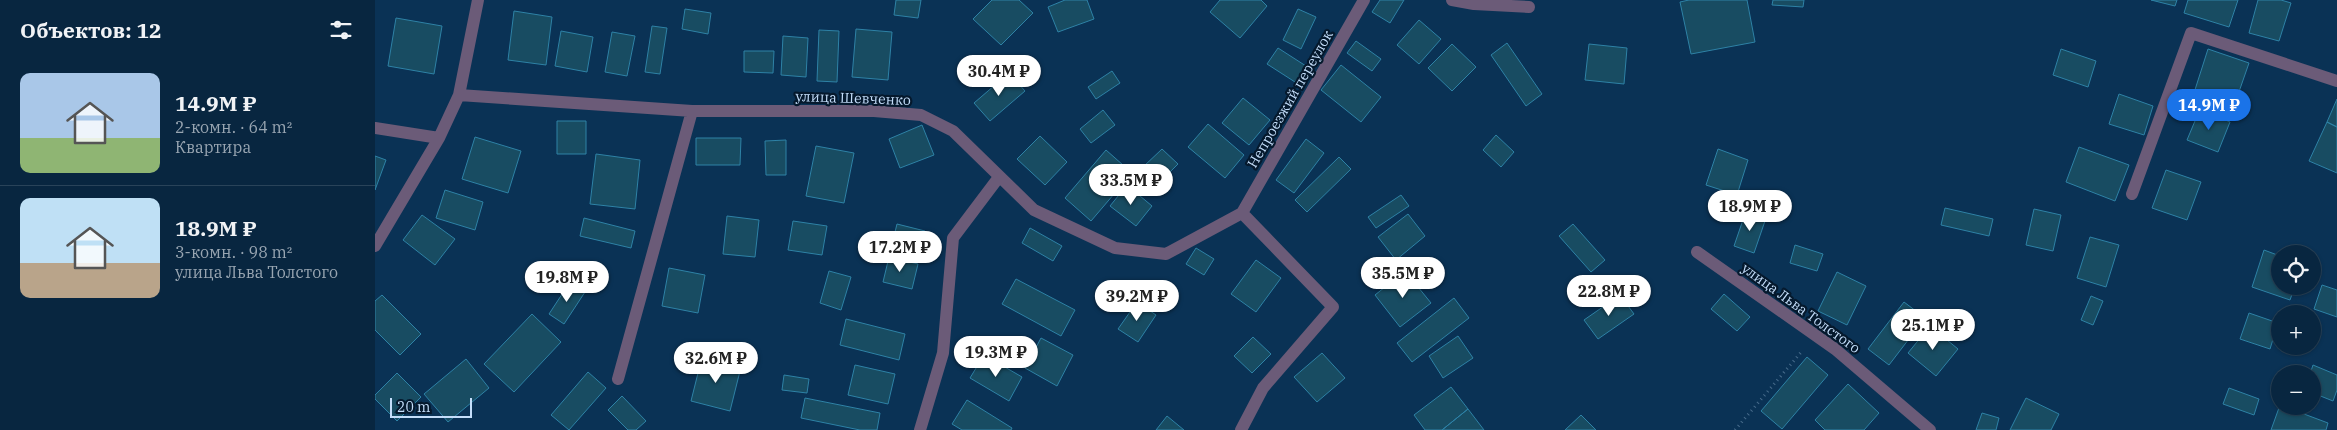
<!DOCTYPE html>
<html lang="ru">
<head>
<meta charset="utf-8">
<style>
  :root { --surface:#082640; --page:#112e47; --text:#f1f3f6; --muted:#98a5b1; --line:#294359; --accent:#1a73e8 }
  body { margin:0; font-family:"IBM Plex Serif",serif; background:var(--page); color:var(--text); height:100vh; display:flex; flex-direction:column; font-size:19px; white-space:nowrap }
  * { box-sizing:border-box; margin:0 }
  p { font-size:16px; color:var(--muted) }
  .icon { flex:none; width:28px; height:28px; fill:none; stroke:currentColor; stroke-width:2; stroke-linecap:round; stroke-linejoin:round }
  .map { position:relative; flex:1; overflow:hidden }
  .sheet { display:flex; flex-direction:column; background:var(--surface); width:375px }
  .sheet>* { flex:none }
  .fabs { position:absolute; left:1896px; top:245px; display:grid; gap:10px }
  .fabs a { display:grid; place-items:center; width:50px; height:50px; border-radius:50%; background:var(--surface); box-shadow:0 1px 4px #0004,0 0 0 1px var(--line); font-size:25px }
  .scale { position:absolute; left:15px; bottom:12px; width:82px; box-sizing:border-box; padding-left:5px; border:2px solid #c4defa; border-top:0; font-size:14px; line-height:18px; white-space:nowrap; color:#c4defa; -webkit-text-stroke:4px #05192d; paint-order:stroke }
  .price { position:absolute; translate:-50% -42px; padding:0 11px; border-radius:18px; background:#fff; color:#222; font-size:16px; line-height:32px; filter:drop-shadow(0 1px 2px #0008) }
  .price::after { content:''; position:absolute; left:50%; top:30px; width:15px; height:11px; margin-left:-8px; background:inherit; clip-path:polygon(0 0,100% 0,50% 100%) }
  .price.active { background:var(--accent); color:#fff }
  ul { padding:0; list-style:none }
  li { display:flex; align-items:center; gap:15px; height:125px; padding:0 20px }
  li+li { border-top:1px solid var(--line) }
  li span { display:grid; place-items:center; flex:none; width:140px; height:100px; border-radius:10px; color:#555 }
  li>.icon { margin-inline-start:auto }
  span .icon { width:60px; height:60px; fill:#fffc; stroke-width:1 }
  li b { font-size:21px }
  h2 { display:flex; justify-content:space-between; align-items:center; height:60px; padding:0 20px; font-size:21px }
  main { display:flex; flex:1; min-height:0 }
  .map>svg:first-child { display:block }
</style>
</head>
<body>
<main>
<section class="sheet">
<h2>Объектов: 12<svg class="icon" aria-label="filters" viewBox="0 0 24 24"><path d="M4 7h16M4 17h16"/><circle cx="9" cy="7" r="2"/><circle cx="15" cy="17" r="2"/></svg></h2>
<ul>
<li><span style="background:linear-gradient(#a9c7e8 65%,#8fb573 0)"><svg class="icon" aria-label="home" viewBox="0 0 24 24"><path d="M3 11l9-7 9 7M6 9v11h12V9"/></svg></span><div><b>14.9M ₽</b><p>2-комн. · 64 m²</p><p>Квартира</p></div></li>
<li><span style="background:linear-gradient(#bfe0f5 65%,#b9a48a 0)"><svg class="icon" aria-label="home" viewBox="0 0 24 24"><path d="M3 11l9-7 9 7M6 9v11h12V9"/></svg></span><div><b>18.9M ₽</b><p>3-комн. · 98 m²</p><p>улица Льва Толстого</p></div></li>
</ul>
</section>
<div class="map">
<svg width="1962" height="430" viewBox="0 0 1962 430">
  <rect width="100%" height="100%" fill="#0a3255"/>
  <path fill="#184c62" stroke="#2e82a6" d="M521,0H546L543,18L519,15Z
    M617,0H644L658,13L626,45L598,19Z
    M690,0H712L719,19L683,32L673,7Z
    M845,0H886L892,6L865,38L835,12Z
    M1005,0H1029L1015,23L997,12Z
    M1314,0H1372L1380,42L1316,54L1305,2Z
    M1398,0H1429L1428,7L1397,5Z
    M1776,0H1802L1800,6Z
    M1813,0H1863L1854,27L1809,13Z
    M1883,0H1906L1916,3L1904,41L1874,33Z
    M310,9L336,13L333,34L307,29Z
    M923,9L941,17L926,49L908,40Z
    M139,11L177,17L171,65L133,60Z
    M21,18L67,26L59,74L13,66Z
    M1044,20L1066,39L1044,64L1022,45Z
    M277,26L292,28L285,74L270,72Z
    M481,29L517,32L513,80L477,77Z
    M444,30L464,31L462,82L442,81Z
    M186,31L218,37L212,72L180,66Z
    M237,32L260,36L252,76L230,72Z
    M408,36L433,38L431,77L406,75Z
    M981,41L1006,59L997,71L972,53Z
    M1132,43L1167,94L1151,106L1116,55Z
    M1077,44L1101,67L1077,91L1053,68Z
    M1214,44L1252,48L1249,84L1210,80Z
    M903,48L931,66L920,82L892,64Z
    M1686,49L1721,61L1713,87L1678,75Z
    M1833,49L1874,63L1858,109L1818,96Z
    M369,51H399L398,73L369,72Z
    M966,65L1006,97L986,122L946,90Z
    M737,71L745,83L721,99L713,87Z
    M634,73L650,91L615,121L599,103Z
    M1744,94L1778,106L1769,135L1734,124Z
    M868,98L895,120L874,145L847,123Z
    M1962,99V127L1952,122Z
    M1825,109L1855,122L1843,152L1812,140Z
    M728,110L740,125L716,143L705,129Z
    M182,121H211V154H182Z
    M1952,122L1962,127V173L1934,161Z
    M833,124L869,155L850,178L813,147Z
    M547,125L559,155L525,168L514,139Z
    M1121,135L1139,152L1126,167L1108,150Z
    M665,136L692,162L670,185L642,159Z
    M100,137L146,151L133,193L87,179Z
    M321,138H366L365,165H321Z
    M931,139L949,153L919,193L901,180Z
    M411,140V175H391L390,141Z
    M441,146L479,153L469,203L431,196Z
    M1704,147L1754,165L1740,201L1691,182Z
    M787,149L803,164L784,183L768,167Z
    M1343,149L1373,160L1362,195L1331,185Z
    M731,150L757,173L716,221L690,198Z
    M221,154L265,160L260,209L215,204Z
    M0,156L11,160L0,190Z
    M964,157L976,169L932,212L920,200Z
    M1791,170L1826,182L1812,220L1777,208Z
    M752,185L777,206L761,226L735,206Z
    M70,190L108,202L100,230L61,218Z
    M1026,195L1034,206L1001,228L993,217Z
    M1570,208L1618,219L1614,236L1566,225Z
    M1659,209L1686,215L1678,251L1651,245Z
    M1371,211L1391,218L1379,253L1359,246Z
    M1033,214L1050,236L1021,260L1003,237Z
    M47,215L80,239L60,265L28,240Z
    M352,216L384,220L380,257L348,254Z
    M209,218L260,231L256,248L205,236Z
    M418,221L452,226L447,255L413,250Z
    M522,224L550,231L546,247L518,240Z
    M1198,224L1230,260L1216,272L1184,236Z
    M655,228L687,246L678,261L647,243Z
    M1715,237L1744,245L1731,287L1702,278Z
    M1420,245L1448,254L1442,271L1415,263Z
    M821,248L839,259L829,275L811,264Z
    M1889,250L1905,256V286H1920L1915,300L1877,287Z
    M514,257L543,264L537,289L508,282Z
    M881,260L906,278L881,312L856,294Z
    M294,268L330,275L323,313L287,306Z
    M454,271L476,277L466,310L445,303Z
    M1030,271L1056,303L1025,327L1000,295Z
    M1462,272L1491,286L1472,325L1443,311Z
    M641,279L700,310L686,336L627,304Z
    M195,282L210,292L189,324L174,314Z
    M1947,285L1962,290V317L1939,309Z
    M1349,294L1375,317L1362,331L1336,309Z
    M7,295L46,334L25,355L0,330V301Z
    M1245,295L1259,314L1223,339L1209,320Z
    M1716,296L1728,301L1718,325L1706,320Z
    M1079,298L1094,318L1037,362L1022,343Z
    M762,302L781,315L763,342L743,329Z
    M1529,302L1550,318L1514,365L1493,349Z
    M1874,313L1903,323L1895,349L1865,339Z
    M157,314L186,342L139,392L109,364Z
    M471,319L530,334L524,360L465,345Z
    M1555,326L1583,349L1561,376L1533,353Z
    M1083,336L1098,358L1068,378L1054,356Z
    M878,337L896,354L877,373L859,356Z
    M666,338L698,355L682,386L650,368Z
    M947,353L970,378L942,402L919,377Z
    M609,355L647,377L634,401L595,378Z
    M327,357L366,367L355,411L316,401Z
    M1432,357L1453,375L1407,429L1386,411Z
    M91,359L114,388L73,422L49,394Z
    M480,365L520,374L513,404L473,395Z
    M1938,365L1962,375V390L1958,401L1938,393V374H1935Z
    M213,372L231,388L194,430L176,415Z
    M22,373L46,397L22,421L0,399V395Z
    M409,375L434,379L432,393L407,390Z
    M1473,384L1504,413L1489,430H1450L1440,420Z
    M1076,387L1093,409L1067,430H1050L1039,415Z
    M1854,388L1884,399L1879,415L1848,404Z
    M247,396L271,421L261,430H253L233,410Z
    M430,398L505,413L502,430H485L426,418Z
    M1651,398L1684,414L1676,430H1635Z
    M592,400L637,428L636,430H587L577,424Z
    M1905,405L1953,423L1951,430H1896Z
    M1093,409L1109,430H1067Z
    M1607,413L1624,418L1621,430H1601Z
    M1206,415L1221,430H1190Z
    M792,416L809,430H781Z"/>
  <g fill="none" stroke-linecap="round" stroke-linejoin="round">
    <path stroke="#486c8c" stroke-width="3" stroke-dasharray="1 4" stroke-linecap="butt" d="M1360,430L1428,350"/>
    <path stroke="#6b5b78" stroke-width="12" d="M1077,0L1099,4L1154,7
      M84,95L317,111H499L546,115L578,131L659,210L740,248L791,254L867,213L958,307L888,388L866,430
      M0,128L64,138
      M1757,194L1816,33L1962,81
      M867,213L989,0
      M0,246L64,138L84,95L103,0
      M1322,252L1460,349L1555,430
      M243,379L317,111
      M545,430L568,353L578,238L624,177"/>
  </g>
  <g text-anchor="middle" stroke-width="4.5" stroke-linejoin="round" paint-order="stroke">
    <g font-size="14" fill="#c4defa" stroke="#05192d">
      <text transform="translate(478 98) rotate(2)" y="5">улица Шевченко</text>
      <text transform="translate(915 99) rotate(-60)" y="5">Непроезжий переулок</text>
      <text transform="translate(1426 308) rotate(36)" y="5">улица Льва Толстого</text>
    </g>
  </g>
</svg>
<div class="fabs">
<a><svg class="icon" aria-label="locate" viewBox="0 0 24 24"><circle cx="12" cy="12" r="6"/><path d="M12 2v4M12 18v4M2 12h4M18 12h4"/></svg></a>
<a>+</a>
<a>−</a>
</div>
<div class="scale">20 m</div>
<b class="price" style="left:624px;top:97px">30.4M ₽</b>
<b class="price active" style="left:1834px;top:131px">14.9M ₽</b>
<b class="price" style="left:756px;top:206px">33.5M ₽</b>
<b class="price" style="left:1375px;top:232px">18.9M ₽</b>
<b class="price" style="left:525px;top:273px">17.2M ₽</b>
<b class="price" style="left:1028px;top:299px">35.5M ₽</b>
<b class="price" style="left:192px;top:303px">19.8M ₽</b>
<b class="price" style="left:1234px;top:317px">22.8M ₽</b>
<b class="price" style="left:762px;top:322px">39.2M ₽</b>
<b class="price" style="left:1558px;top:351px">25.1M ₽</b>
<b class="price" style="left:621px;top:378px">19.3M ₽</b>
<b class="price" style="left:341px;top:384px">32.6M ₽</b>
</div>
</main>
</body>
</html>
